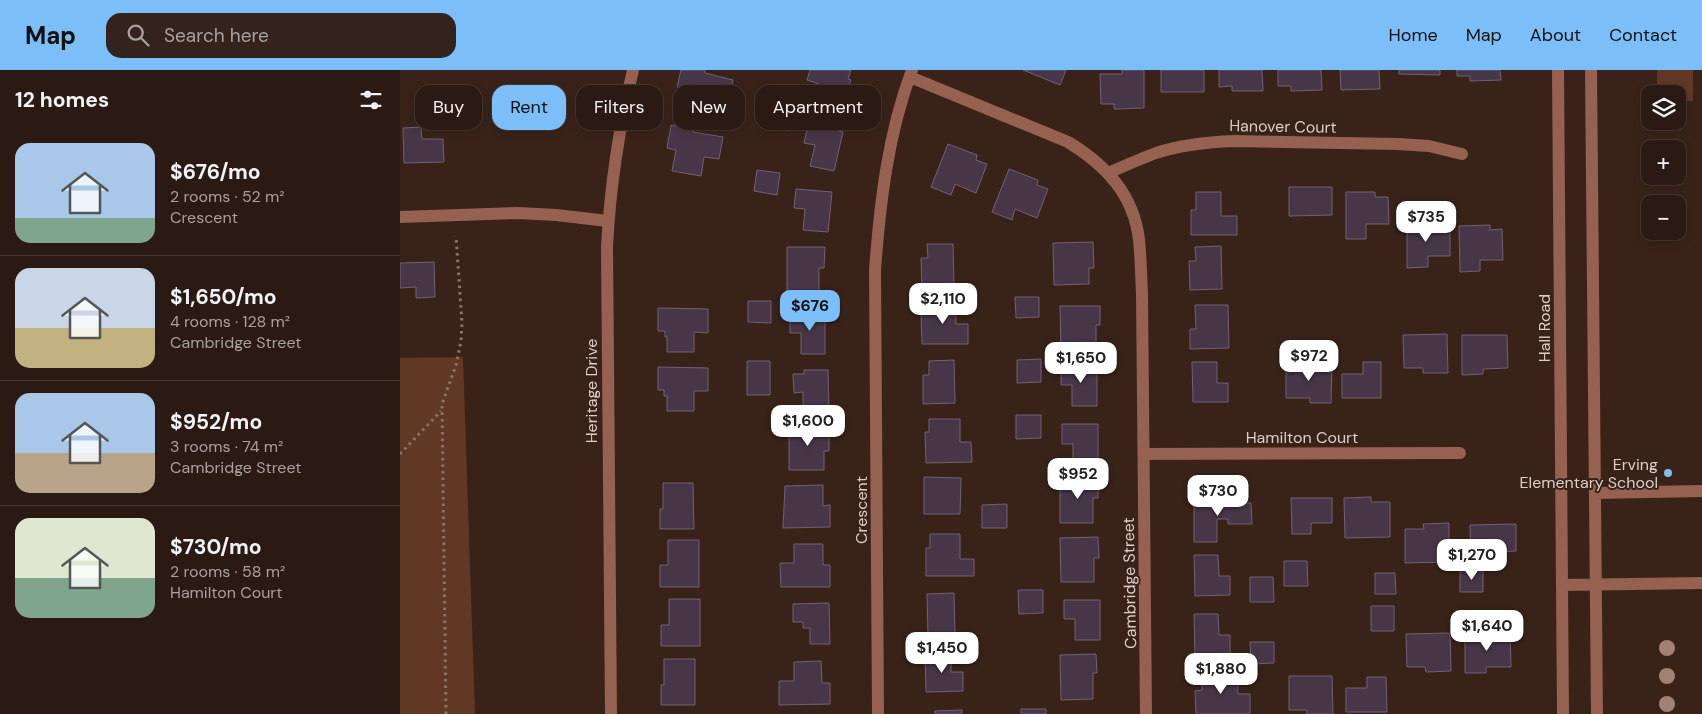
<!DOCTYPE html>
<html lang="en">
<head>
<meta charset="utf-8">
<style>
  :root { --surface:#2b1a13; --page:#33231c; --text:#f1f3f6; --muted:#a6a1a0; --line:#473833; --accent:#7bbef8 }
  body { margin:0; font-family:"DM Sans",sans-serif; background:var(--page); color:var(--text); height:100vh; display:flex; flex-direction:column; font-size:19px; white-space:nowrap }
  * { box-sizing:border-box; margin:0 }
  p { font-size:16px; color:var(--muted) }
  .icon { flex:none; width:28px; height:28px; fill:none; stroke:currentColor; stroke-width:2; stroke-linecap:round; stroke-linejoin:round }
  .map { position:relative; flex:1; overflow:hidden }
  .sheet { display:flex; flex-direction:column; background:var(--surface); width:400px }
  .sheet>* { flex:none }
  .banner { position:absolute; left:15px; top:15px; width:475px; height:45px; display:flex; gap:10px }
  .fabs { position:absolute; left:1241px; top:15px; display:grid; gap:10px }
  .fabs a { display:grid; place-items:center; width:45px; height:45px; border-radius:10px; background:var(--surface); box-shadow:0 2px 8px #0003,0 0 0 1px var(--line); font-size:25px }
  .price { position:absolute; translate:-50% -42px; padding:0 11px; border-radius:10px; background:#fff; color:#222; font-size:16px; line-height:32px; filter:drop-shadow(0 1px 2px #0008) }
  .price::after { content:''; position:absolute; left:50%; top:30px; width:15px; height:11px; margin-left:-8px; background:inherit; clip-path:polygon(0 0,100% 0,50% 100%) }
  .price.current { background:var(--accent); color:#111 }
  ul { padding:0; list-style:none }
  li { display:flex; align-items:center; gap:15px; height:125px; padding:0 15px }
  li+li { border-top:1px solid var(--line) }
  li span { display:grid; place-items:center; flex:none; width:140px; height:100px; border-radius:15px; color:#555 }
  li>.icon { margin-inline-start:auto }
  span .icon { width:60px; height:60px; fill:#fffc; stroke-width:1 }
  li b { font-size:21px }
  h2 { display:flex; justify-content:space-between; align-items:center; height:60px; padding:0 15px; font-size:21px }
  .tag { padding:0 18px; border-radius:15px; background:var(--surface); box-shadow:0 2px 8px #0003,0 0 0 1px var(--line); font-size:18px; line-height:45px }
  .tag.current { background:var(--accent); color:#111 }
  header { display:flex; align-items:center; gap:30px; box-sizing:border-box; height:70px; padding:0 25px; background:var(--accent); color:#111 }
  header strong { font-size:24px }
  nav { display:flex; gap:28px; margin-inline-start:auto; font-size:18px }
  .search { width:350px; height:45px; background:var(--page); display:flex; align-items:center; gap:12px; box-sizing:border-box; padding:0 18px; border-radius:15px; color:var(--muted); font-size:19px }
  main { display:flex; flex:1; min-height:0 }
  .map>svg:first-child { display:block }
</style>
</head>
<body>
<header>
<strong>Map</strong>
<div class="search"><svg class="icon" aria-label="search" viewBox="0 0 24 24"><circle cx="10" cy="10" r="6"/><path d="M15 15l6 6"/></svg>Search here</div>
<nav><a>Home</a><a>Map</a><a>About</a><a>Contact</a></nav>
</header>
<main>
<section class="sheet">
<h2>12 homes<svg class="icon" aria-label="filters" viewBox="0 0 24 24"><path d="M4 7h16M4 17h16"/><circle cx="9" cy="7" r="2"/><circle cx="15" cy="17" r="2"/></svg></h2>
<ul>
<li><span style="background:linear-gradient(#a9c7e8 75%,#7fa58c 0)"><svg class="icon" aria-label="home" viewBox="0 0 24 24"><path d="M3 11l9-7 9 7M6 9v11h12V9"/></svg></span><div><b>$676/mo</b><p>2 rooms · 52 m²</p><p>Crescent</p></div></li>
<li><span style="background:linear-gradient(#c9d6e8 60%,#c2b280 0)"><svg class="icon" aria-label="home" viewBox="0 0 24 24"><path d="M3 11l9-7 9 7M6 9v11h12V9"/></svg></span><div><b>$1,650/mo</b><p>4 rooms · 128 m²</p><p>Cambridge Street</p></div></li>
<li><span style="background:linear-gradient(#a9c7e8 60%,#b9a48a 0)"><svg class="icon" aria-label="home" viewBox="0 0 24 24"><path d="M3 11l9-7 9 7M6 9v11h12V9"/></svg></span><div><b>$952/mo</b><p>3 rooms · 74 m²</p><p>Cambridge Street</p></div></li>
<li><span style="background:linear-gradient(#dfe7d0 60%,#7fa58c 0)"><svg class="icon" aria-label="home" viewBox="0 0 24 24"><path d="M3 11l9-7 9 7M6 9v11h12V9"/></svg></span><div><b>$730/mo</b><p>2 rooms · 58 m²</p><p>Hamilton Court</p></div></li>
</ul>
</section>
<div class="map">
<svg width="1302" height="644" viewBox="0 0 1302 644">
  <rect width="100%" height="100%" fill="#392319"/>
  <path fill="#613824" d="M1257,0H1293V31H1278V24H1257Z
    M63,287L75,644H0V288Z"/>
  <path fill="#473648" stroke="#726074" d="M281,0H305V3L333,10L328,32L314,28L309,47L280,41L286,19L277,17Z
    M410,0H451L448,9L451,10L447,21L451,22L444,41L413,30L419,14L407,10Z
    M623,0H666L660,15Z
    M722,0H744V38L714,39V34H701L700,4H722Z
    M761,0H804V22H761Z
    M819,0H862L863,21H832V16L819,17Z
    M878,0H921L922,20L891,21V16H878Z
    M940,0H979L980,19L941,20Z
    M999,0H1040V5L999,4Z
    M1057,0H1100L1101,10L1070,11V6H1057Z
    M371,32L394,38L389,61L365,55Z
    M408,54L443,62L434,101L410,96L415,75L404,73Z
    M271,55L294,59L293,62L323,67L319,89L304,87L301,106L272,101L276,80L267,78Z
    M21,57L22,69H43L44,92L4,93L3,58Z
    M548,74L577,85L576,90L587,94L576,123L555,114L551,125L531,117Z
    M609,99L638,110L637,115L648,119L637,148L615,139L612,150L592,142Z
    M357,100L380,103L377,125L354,121Z
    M889,117H932V145L889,146Z
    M396,119L432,122L428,162L403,160L405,139L394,138Z
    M796,122H821V146H837V165H791V140H796Z
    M946,122H975V127H988L989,154H966V169H946Z
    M1007,152H1037V156L1050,155V186H1028V197L1007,198Z
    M1090,155V160L1102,159L1103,190H1080V201L1060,202L1059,156Z
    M693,172L694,198H689V214L654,215L653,173Z
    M527,174H553L554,216L522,217L521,188H528Z
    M821,176L822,219L790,220L789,191H796L795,177Z
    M387,177H425L424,198H419V221H387Z
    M34,192L35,227L16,228V217L0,218V193Z
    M615,227H639V247L616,248Z
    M348,231H371V253L348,252Z
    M556,231V254H568V274H522L521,244H526V232Z
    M795,235H828L829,278L790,279V259H796Z
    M660,236H700V255H696V278L661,279Z
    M258,238L308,239V263L294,262V282H267V267H265V261H258Z
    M390,244H425V284H401V263H390Z
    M1047,264L1048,303H1023V298H1004L1003,265Z
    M1062,265H1107L1108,298L1083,299V304L1062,305Z
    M641,289V312L617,313V290Z
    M554,290L555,333L523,334V305H529V291Z
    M347,291H370V325H347Z
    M792,292H817V313H828V332H793Z
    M963,292H981V328H942V304H963Z
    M886,293L932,294L931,333H910V328H886Z
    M661,296H697V336H672V315H661Z
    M258,297L308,298V321H294V341H267V326H264V320H258Z
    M404,300H428L429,341H403V322L394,323L393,304H404Z
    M616,345H641V368L616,369Z
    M529,349H560V372H571L572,392L526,393L525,362H529Z
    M429,354V381H424V400H389V355Z
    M662,354H698V395H673V374H662Z
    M524,407L561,408L560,444H524Z
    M660,408H698V428H693V453H660Z
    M263,413H293L294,459H260V439H263Z
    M423,415V436L430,435V457L383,458L385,416Z
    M971,427V432H990V467L945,468L944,428Z
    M891,428H932V453H911V464H892Z
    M794,430H830V433H851L852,454H828V449H817V472H794Z
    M607,434V458H582V435Z
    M1049,453V492L1005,493V459H1024L1023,454Z
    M1116,454V481L1095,482L1096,492H1071L1070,455Z
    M530,464H560V489H574V506H526V478H530Z
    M698,467L699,488H694V512H661L660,468Z
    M268,470H299V517H260V495H268Z
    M394,474H423V495H430V517H381L380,493H394Z
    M794,485H818L819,506H830V525L795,526Z
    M884,491H907L908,516H884Z
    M1060,499H1083V522H1060Z
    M975,503H995L996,524H975Z
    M850,507H873L874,532H850Z
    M618,520H643V543L619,544Z
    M554,523L555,565L528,566L527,524Z
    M269,529H300V576H261V555H269Z
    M664,530H700V570H675V549H664Z
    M429,533L430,574H410V558H403V552H393V534Z
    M971,536H994V561H971Z
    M794,544H818L819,565H830V584L795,585Z
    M1050,563L1051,601L1026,602L1025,597H1007L1006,564Z
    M1110,563L1111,597H1086V603H1065V564Z
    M850,572H874V593L851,594Z
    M525,582H551V602H563V621L526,622Z
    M696,584L697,603H693V629L661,630L660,585Z
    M264,589H295V635H261V615H264Z
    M421,591L422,613H430V634L379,635V611H394V592Z
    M837,601L838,624H850V644H796L795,621L802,620L801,602Z
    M889,606H932L933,644H907V640H889Z
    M967,607H986L987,642H946V618H967Z
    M621,639H646V644H621Z
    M562,640V644H535V641Z"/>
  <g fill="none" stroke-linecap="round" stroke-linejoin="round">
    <path stroke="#88756d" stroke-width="3" stroke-dasharray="2.5 4" stroke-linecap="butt" d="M0,384L41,341
      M46,644L42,334L56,295L61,271L62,253L56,166"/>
    <path stroke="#966150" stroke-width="12" d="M1158,0L1163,644
      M1191,0L1197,644
      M510,7L668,72C706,95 734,125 739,170C741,188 741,206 742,224L746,644
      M708,103C724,96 740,89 756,83C781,75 807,72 834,71L998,74L1029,76L1062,84
      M0,147L118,143L156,145L208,151
      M744,384L1060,383
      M1195,423L1302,421
      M1162,515L1302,513
      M211,644L207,177C210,117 219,58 233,0
      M478,644L475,200C480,132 488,64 512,0"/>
  </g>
  <g fill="#a28072">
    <circle cx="1267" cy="578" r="8"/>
    <circle cx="1267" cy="606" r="8"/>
    <circle cx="1267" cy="634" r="8"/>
  </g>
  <circle fill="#7bbef8" stroke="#392319" stroke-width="2" cx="1268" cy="403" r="5"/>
  <g text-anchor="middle" stroke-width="4" stroke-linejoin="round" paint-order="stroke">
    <g font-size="16" fill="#ddcec8" stroke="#392319">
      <text transform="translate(883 56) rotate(1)" y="6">Hanover Court</text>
      <text transform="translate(1144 258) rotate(-90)" y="6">Hall Road</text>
      <text transform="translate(191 321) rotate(-90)" y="6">Heritage Drive</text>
      <text x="902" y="373">Hamilton Court</text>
      <text transform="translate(461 440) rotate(-90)" y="6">Crescent</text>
      <text transform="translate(729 513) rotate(-91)" y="6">Cambridge Street</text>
    </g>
    <g font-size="16" fill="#ddcec8" stroke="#392319" text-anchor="end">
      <text x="1258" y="400">Erving<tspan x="1258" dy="18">Elementary School</tspan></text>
    </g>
  </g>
</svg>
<div class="fabs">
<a><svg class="icon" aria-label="layers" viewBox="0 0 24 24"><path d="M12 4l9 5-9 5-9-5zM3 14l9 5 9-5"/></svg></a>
<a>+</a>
<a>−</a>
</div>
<b class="price" style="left:1026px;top:173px">$735</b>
<b class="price" style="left:543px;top:255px">$2,110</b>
<b class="price current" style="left:410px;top:262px">$676</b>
<b class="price" style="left:909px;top:312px">$972</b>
<b class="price" style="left:681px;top:314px">$1,650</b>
<b class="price" style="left:408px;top:377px">$1,600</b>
<b class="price" style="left:678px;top:430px">$952</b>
<b class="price" style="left:818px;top:447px">$730</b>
<b class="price" style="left:1072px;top:511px">$1,270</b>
<b class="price" style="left:1087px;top:582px">$1,640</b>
<b class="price" style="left:542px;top:604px">$1,450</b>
<b class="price" style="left:821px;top:625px">$1,880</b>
<div class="banner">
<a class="tag">Buy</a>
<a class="tag current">Rent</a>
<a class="tag">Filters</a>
<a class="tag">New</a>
<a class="tag">Apartment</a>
</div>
</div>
</main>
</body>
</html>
